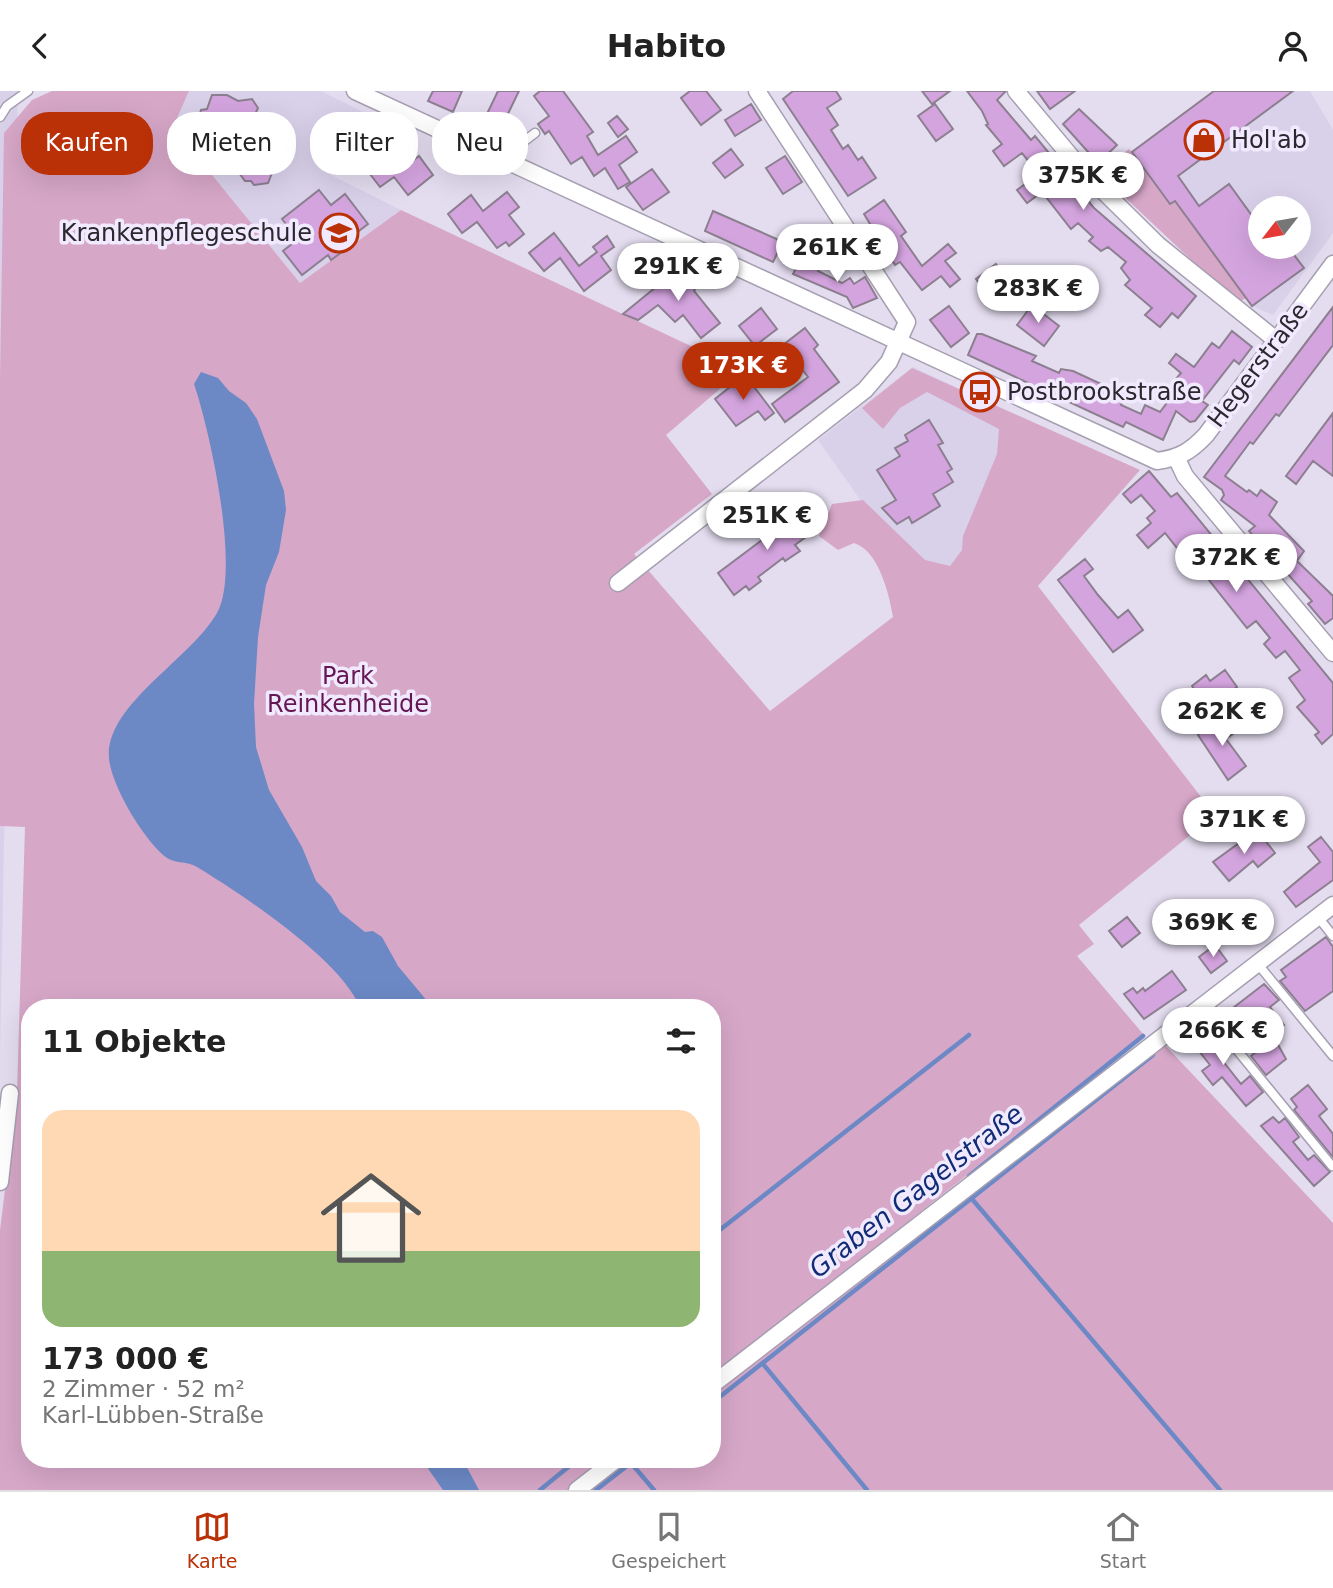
<!DOCTYPE html>
<html lang="de">
<head>
<meta charset="utf-8">
<style>
  :root { --surface:#fff; --page:#f6f6f6; --text:#222; --muted:#767676; --line:#e0e0e0; --accent:#ba3007 }
  body { margin:0; font-family:"DejaVu Sans",sans-serif; background:var(--page); color:var(--text); height:100vh; display:flex; flex-direction:column; font-size:26px; white-space:nowrap }
  * { box-sizing:border-box; margin:0 }
  p { font-size:23px; color:var(--muted) }
  .icon { flex:none; width:38px; height:38px; fill:none; stroke:currentColor; stroke-width:2; stroke-linecap:round; stroke-linejoin:round }
  .map { position:relative; flex:1; overflow:hidden }
  .details { position:absolute; left:21px; top:908px; width:700px; height:469px; display:flex; flex-direction:column; background:var(--surface); border-radius:28px; box-shadow:0 7px 28px #0002 }
  .details>* { flex:none }
  .guide { position:absolute; left:21px; top:21px; width:700px; height:63px; display:flex; gap:14px }
  .needle { width:46px; rotate:239deg }
  .controls { position:absolute; left:1248px; top:105px; display:grid; gap:14px }
  .controls a { display:grid; place-items:center; width:63px; height:63px; border-radius:50%; background:var(--surface); box-shadow:0 7px 28px #0002; font-size:35px }
  .price { position:absolute; translate:-50% -60px; padding:0 16px; border-radius:24px; background:#fff; color:#222; font-size:23px; line-height:46px; filter:drop-shadow(0 2px 4px #0008) }
  .price::after { content:''; position:absolute; left:50%; top:42px; width:21px; height:16px; margin-left:-10px; background:inherit; clip-path:polygon(0 0,100% 0,50% 100%) }
  .price.active { background:var(--accent); color:#fff }
  ul { padding:0; list-style:none }
  li { display:grid; align-content:center; gap:14px; height:371px; padding:0 21px }
  li span { display:grid; place-items:center; height:217px; border-radius:21px; color:#555 }
  li>.icon { margin-inline-start:auto }
  span .icon { width:126px; height:126px; fill:#fffc; stroke-width:1 }
  li b { font-size:30px }
  h2 { display:flex; justify-content:space-between; align-items:center; height:84px; padding:0 21px; font-size:30px }
  .pill { padding:0 24px; border-radius:28px; background:var(--surface); box-shadow:0 7px 28px #0002; font-size:24px; line-height:63px }
  .pill.active { background:var(--accent); color:#fff }
  header { display:flex; justify-content:space-between; align-items:center; height:91px; padding:0 21px; background:var(--surface); font-size:32px; font-weight:800 }
  .menu { display:flex; justify-content:space-around; align-items:center; height:98px; border-top:2px solid var(--line); background:var(--surface); font-size:19px; color:var(--muted) }
  .menu a { display:grid; justify-items:center; gap:4px }
  .menu .active { color:var(--accent) }
  .map>svg:first-child { display:block }
</style>
</head>
<body>
<header><svg class="icon" aria-label="back" viewBox="0 0 24 24"><path d="M15 5l-7 7 7 7"/></svg>Habito<svg class="icon" aria-label="person" viewBox="0 0 24 24"><circle cx="12" cy="8" r="4"/><path d="M4 21q1-7 8-7t8 7"/></svg></header>
<div class="map">
<svg width="1333" height="1399" viewBox="0 0 1333 1399">
  <rect width="100%" height="100%" fill="#e4ddf0"/>
  <path fill="#d9d1ea" fill-rule="evenodd" d="M0,0H18L0,969Z
    M189,0H321L379,29L319,78L401,119L300,192L172,36Z
    M1214,0H1310L1333,39V142L1273,224L1252,215L1175,110L1170,113L1132,61ZM1260,117H1298V156H1260Z
    M913,276L1037,334L978,460L925,500L818,349Z"/>
  <path fill="#d7a7c8" d="M52,0H189L173,36L300,192L401,119L742,279L666,344L712,403L634,463L770,620L893,526C889,503 879,460 854,452L838,459L819,445L832,413L863,409L925,469L950,475L962,459L963,445L997,363L999,338L927,301L900,317L883,338L862,317L912,277L1140,379L1038,495L1215,724L1079,834L1094,853L1077,865L1144,944L712,1286V917H30V1368L607,1369L568,1399H0V1139L17,1003L25,736L0,735V290L4,42L32,9Z
    M1129,58L1170,113L1175,110L1246,207L1237,212L1098,81Z
    M1163,952L1333,1132V1399H587L626,1369L712,1368V1302Z"/>
  <path fill="#6c89c6" d="M201,281L218,287L229,300L246,312L257,328L284,400L286,419L279,461L266,494L258,546L254,613L256,656L269,699L302,756L316,790L331,805L340,821L365,841L373,840L382,846L398,875L433,917H360C343,870 240,802 197,776C188,770 176,773 167,767C145,751 111,695 109,667C105,614 190,569 217,522C241,480 210,340 194,293Z
    M422,1369H463L479,1399H443Z"/>
  <g fill="none" stroke-linecap="round" stroke-linejoin="round">
    <path stroke="#6c89c6" stroke-width="4.5" d="M969,1085L1143,945
      M972,1108L1220,1399
      M712,1145L969,944
      M763,1273L867,1399
      M712,1312L1153,964
      M631,1372L654,1399
      M540,1399L578,1368
      M596,1399L636,1368"/>
  </g>
  <path fill="#d4a4df" stroke="#8c7f8f" stroke-width="2" d="M433,0H462L453,21L428,10Z
    M498,0H519L502,35L485,27Z
    M540,0H563L593,41L587,45L598,64L626,45L637,61L619,74L630,91L618,98L605,77L594,85L582,66L571,73L549,40L545,43L538,33L549,25L534,5Z
    M690,0H706L721,19L701,34L681,7Z
    M793,0H836L841,8L827,17L838,34L831,39L843,58L848,54L858,69L862,66L876,87L848,105L783,8Z
    M922,0H950L932,13Z
    M967,0H1006L997,9L1031,49L1035,45L1094,117L1196,205L1178,227L1172,222L1160,236L1145,224L1152,217L1125,194L1130,189L1121,177L1126,171L1108,156L1101,160L1089,150L1093,146L1078,132L1071,138L1042,101L1027,112L1017,99L1039,83L1022,62L1004,75L993,60L1002,53L986,34L988,33L982,20Z
    M1037,0H1075L1050,18Z
    M1214,0H1293L1178,85L1199,115L1229,93L1253,126L1260,121V156H1288L1304,177L1252,215L1175,110L1170,113L1132,61Z
    M212,4H227L238,10L252,8L258,17L248,38L267,35L270,39H276L288,54L278,57L269,78L272,82L268,92L254,94L251,90H245L231,71L217,73L210,65L218,45H205L199,37L201,33L198,29L201,19L207,18Z
    M751,13L761,29L735,45L725,29Z
    M935,13L953,38L936,50L918,25Z
    M1079,18L1117,54L1098,72L1063,33Z
    M617,25L628,38L618,46L608,32Z
    M381,40L407,74L419,65L433,84L408,104L394,86L380,96L349,56L359,49L362,54Z
    M731,58L743,74L725,87L713,72Z
    M785,65L802,91L783,103L766,77Z
    M652,78L669,101L643,119L626,96Z
    M319,99L331,114L345,103L368,133L342,153L346,158L331,169L328,164L302,184L283,160L298,148L282,128Z
    M507,101L519,116L509,124L524,143L509,155L506,151L497,157L477,131L462,142L448,123L471,104L483,120Z
    M884,109L906,141L901,145L922,175L948,153L956,162L945,170L960,188L950,196L941,185L922,199L900,171L895,174L864,123Z
    M713,120L804,160L800,170L779,159L773,171L705,140Z
    M554,142L579,175L597,161L593,156L607,145L614,156L601,165L611,179L584,200L560,167L544,180L529,162Z
    M801,167L820,176L818,180L842,192L850,187L854,193L865,186L877,207L853,217L847,206L793,183Z
    M996,173L1016,199L995,214L976,188Z
    M678,178L700,189L694,200L720,232L701,247L683,224L675,231L658,214L638,229L623,223Z
    M1032,214L1059,235L1044,255L1017,234Z
    M949,215L969,242L951,256L930,229Z
    M1333,216V254L1279,325L1276,323L1253,353L1250,351L1225,385L1247,401L1249,399L1257,405L1261,399L1277,411L1269,424L1304,460L1297,470L1333,505V527L1325,533L1308,513L1312,510L1249,440L1255,435L1221,409L1224,404L1222,399L1204,386Z
    M761,217L777,238L755,255L739,235Z
    M805,237L818,254L814,258L839,291L785,331L772,313L808,286L783,254Z
    M1232,240L1252,256L1239,273L1234,269L1202,310L1208,314L1195,330L1190,331L1176,320L1163,349L1126,331L1123,336L968,264L977,243H982L1036,265L1032,270L1059,282L1061,278L1073,280L1125,304L1121,314L1141,323L1145,314L1160,321L1181,293L1175,289L1181,282L1169,272L1176,263L1194,276L1212,252L1219,257Z
    M745,284L774,322L765,329L758,320L736,335L715,308Z
    M1333,322V385L1313,370L1296,393L1286,385Z
    M929,329L943,352L938,354L952,378L947,381L953,391L933,403L940,415L912,432L909,426L897,433L882,417L896,409L877,379L900,365L895,357L908,350L905,344Z
    M1149,380L1171,406L1177,402L1333,592V643L1322,653L1315,644L1319,641L1297,616L1305,609L1289,587L1300,579L1285,560L1276,567L1264,553L1270,547L1256,530L1247,537L1185,459L1181,462L1165,442L1148,457L1137,444L1151,432L1147,427L1155,420L1141,404L1131,412L1123,403Z
    M794,414L814,440L795,454L800,460L785,470L783,467L758,486L761,490L749,499L746,495L734,504L718,482L782,434L777,427Z
    M1085,468L1093,478L1084,485L1098,504L1118,527L1128,519L1143,539L1113,561L1058,489Z
    M1225,579L1237,596L1219,609L1211,599L1201,607L1192,595L1206,584L1210,590Z
    M1221,626L1234,642L1226,648L1246,675L1228,689L1198,644Z
    M1257,739L1275,762L1258,776L1253,770L1229,790L1213,771Z
    M1321,746L1333,761V789L1296,816L1284,801L1320,771L1308,756Z
    M1127,826L1140,842L1122,856L1109,840Z
    M1326,846L1333,856V900L1305,920L1280,890L1286,886L1281,879Z
    M1215,854L1227,870L1211,882L1199,866Z
    M1172,880L1186,899L1144,928L1124,903L1133,897L1137,902L1143,897L1145,900Z
    M1264,893L1279,909L1270,916L1284,934L1272,943L1286,968L1266,984L1251,965L1261,957L1246,940L1236,947L1220,927Z
    M1209,935L1226,955L1219,965L1241,993L1250,985L1263,1001L1246,1015L1222,986L1213,994L1202,980L1210,974L1195,955L1198,953L1193,947Z
    M1308,994L1327,1018L1319,1025L1333,1043V1066L1294,1019L1297,1016L1291,1008Z
    M1273,1026L1279,1032L1285,1027L1299,1046L1293,1051L1308,1069L1314,1064L1330,1081L1314,1095L1261,1035Z"/>
  <g fill="none" stroke-linecap="round" stroke-linejoin="round">
    <defs>
      <path id="lane" d="M0,26L7,15L28,0
        M501,68L535,42
        M1318,826L1333,845
        M1257,872L1333,965
        M1201,915L1332,1075"/>
      <path id="street" d="M355,0L1157,370C1179,367 1190,361 1206,344L1333,173
        M1016,0L1083,80L1158,154L1276,249
        M1177,368L1185,385L1333,562
        M618,492L865,299L889,271L907,231L757,0
        M0,1091L10,1002
        M712,1294L1333,814
        M577,1399L617,1368"/>
    </defs>
    <use href="#lane" stroke="#a69fb1" stroke-width="11"/>
    <use href="#street" stroke="#a69fb1" stroke-width="19"/>
    <use href="#lane" stroke="#fff" stroke-width="8"/>
    <use href="#street" stroke="#fff" stroke-width="16"/>
  </g>
  <defs>
    <symbol id="shop-ring" viewBox="-11 -11 22 22"><circle r="9.5" fill="#f1eafe" stroke="#ba3007" stroke-width="1.5"/><path d="M-5-2.5h2.3a2.7 3.5 0 0 1 5.4 0H5L5.5 6h-11ZM-1.5-2.5h3a1.5 2.3 0 0 0-3 0Z" fill="#ba3007"/></symbol>
    <symbol id="university-ring" viewBox="-11 -11 22 22"><circle r="9.5" fill="#f1eafe" stroke="#ba3007" stroke-width="1.5"/><path d="M0-5L7-2L0 1L-7-2ZM-4 1L0 2.5L4 1V4Q0 6-4 4Z" fill="#ba3007"/></symbol>
    <symbol id="bus-ring" viewBox="-11 -11 22 22"><circle r="9.5" fill="#f1eafe" stroke="#ba3007" stroke-width="1.5"/><path d="M-5-6H5V4H4V6H2V4H-2V6H-4V4H-5ZM-3.5-4V0h7V-4ZM-3.5 1.2v1.5H-2V1.2ZM2 1.2v1.5H3.5V1.2Z" fill="#ba3007"/></symbol>
  </defs>
  <g fill-rule="evenodd">
    <use href="#shop-ring" x="1182" y="27" width="44" height="44"/>
    <use href="#university-ring" x="317" y="120" width="44" height="44"/>
    <use href="#bus-ring" x="958" y="279" width="44" height="44"/>
  </g>
  <g text-anchor="middle" stroke-width="7" stroke-linejoin="round" paint-order="stroke">
    <g font-size="24" fill="#2a272e" stroke="#f1eafe" text-anchor="start">
      <text x="1231" y="57">Hol'ab</text>
      <text x="312" y="150" text-anchor="end">Krankenpflegeschule</text>
      <text x="1007" y="309">Postbrookstraße</text>
    </g>
    <g font-size="24" fill="#2a272e" stroke="#f1eafe">
      <text transform="translate(1258 274) rotate(-53)" y="8">Hegerstraße</text>
    </g>
    <g font-size="24" fill="#641752" stroke="#f1eafe">
      <text x="348" y="593">Park<tspan x="348" dy="28">Reinkenheide</tspan></text>
    </g>
    <g font-size="26" font-style="italic" fill="#102c74" stroke="#f1eafe">
      <text transform="translate(916 1100) rotate(-38)" y="9">Graben Gagelstraße</text>
    </g>
  </g>
</svg>
<div class="controls">
<a><svg class="needle" viewBox="-14 -14 28 28"><path d="M0-13l5 13h-10z" fill="#e53935"/><path d="M0 13l5-13h-10z" fill="#767676"/></svg></a>
</div>
<b class="price" style="left:1083px;top:121px">375K €</b>
<b class="price" style="left:837px;top:193px">261K €</b>
<b class="price" style="left:678px;top:212px">291K €</b>
<b class="price" style="left:1038px;top:234px">283K €</b>
<b class="price active" style="left:743px;top:311px">173K €</b>
<b class="price" style="left:767px;top:461px">251K €</b>
<b class="price" style="left:1236px;top:503px">372K €</b>
<b class="price" style="left:1222px;top:657px">262K €</b>
<b class="price" style="left:1244px;top:765px">371K €</b>
<b class="price" style="left:1213px;top:868px">369K €</b>
<b class="price" style="left:1223px;top:976px">266K €</b>
<div class="guide">
<a class="pill active">Kaufen</a>
<a class="pill">Mieten</a>
<a class="pill">Filter</a>
<a class="pill">Neu</a>
</div>
<section class="details">
<h2>11 Objekte<svg class="icon" aria-label="filters" viewBox="0 0 24 24"><path d="M4 7h16M4 17h16"/><circle cx="9" cy="7" r="2"/><circle cx="15" cy="17" r="2"/></svg></h2>
<ul>
<li><span style="background:linear-gradient(#ffd9b3 65%,#8fb573 0)"><svg class="icon" aria-label="home" viewBox="0 0 24 24"><path d="M3 11l9-7 9 7M6 9v11h12V9"/></svg></span><div><b>173 000 €</b><p>2 Zimmer · 52 m²</p><p>Karl-Lübben-Straße</p></div></li>
</ul>
</section>
</div>
<nav class="menu">
<a class="active"><svg class="icon" aria-label="map" viewBox="0 0 24 24"><path d="M3 6l6-2 6 2 6-2v14l-6 2-6-2-6 2zM9 4v14M15 6v14"/></svg>Karte</a>
<a><svg class="icon" aria-label="saved" viewBox="0 0 24 24"><path d="M7 4h10v16l-5-4-5 4z"/></svg>Gespeichert</a>
<a><svg class="icon" aria-label="home" viewBox="0 0 24 24"><path d="M3 11l9-7 9 7M6 9v11h12V9"/></svg>Start</a>
</nav>
</body>
</html>
